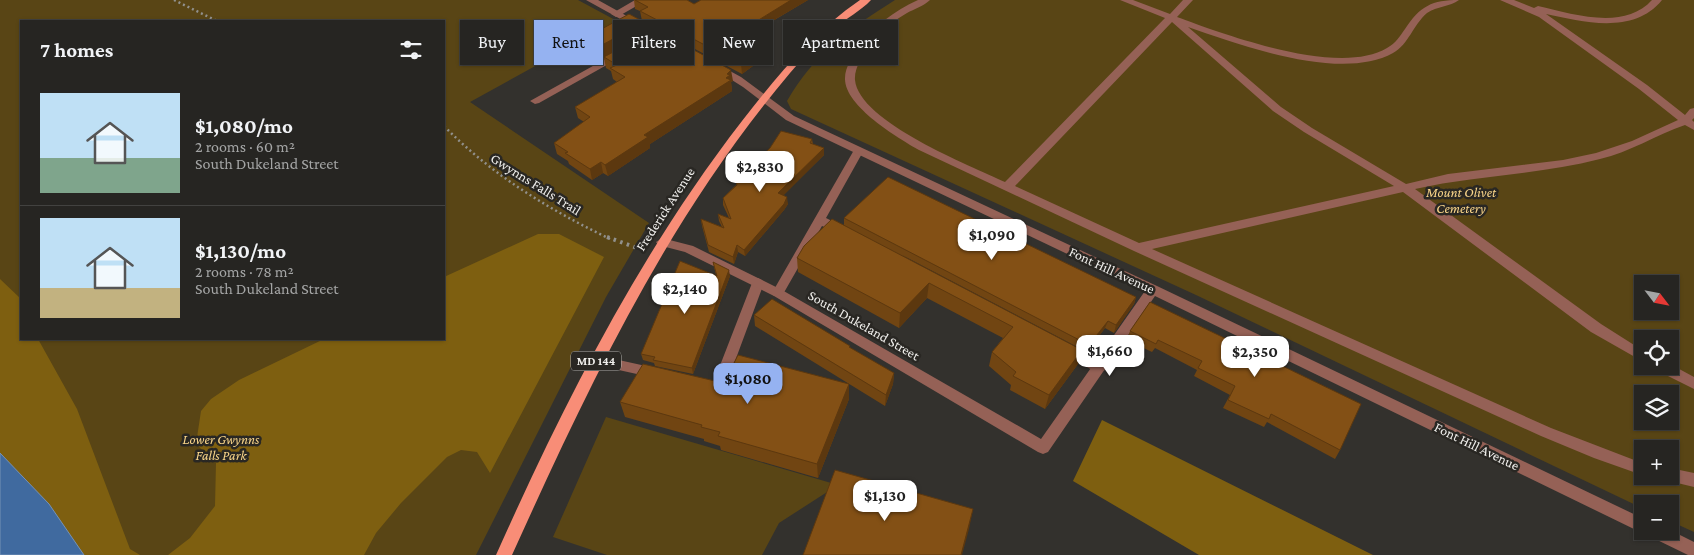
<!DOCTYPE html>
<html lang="en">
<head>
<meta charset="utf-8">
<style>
  :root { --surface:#262522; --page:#32312f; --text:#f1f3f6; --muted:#a4a5a5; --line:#424240; --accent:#95b2f1 }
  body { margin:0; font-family:"Crimson Pro",serif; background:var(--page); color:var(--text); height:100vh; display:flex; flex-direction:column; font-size:19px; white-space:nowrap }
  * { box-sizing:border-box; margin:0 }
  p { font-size:16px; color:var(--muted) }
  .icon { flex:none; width:28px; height:28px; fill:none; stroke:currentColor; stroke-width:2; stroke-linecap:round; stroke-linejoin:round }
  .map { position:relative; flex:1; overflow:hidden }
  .panel { position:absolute; left:20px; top:20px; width:425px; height:320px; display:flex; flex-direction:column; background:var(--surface); border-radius:0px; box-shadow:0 1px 4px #0004,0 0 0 1px var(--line) }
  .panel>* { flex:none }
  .hud { position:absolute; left:460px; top:20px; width:475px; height:45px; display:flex; gap:10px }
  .needle { width:32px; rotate:122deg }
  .buttons { position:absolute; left:1634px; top:275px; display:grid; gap:10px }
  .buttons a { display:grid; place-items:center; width:45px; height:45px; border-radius:0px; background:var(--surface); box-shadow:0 1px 4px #0004,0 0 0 1px var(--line); font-size:25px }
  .price { position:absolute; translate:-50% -42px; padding:0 11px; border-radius:10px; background:#fff; color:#222; font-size:16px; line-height:32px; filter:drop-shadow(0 1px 2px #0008) }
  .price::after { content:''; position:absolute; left:50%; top:30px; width:15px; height:11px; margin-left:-8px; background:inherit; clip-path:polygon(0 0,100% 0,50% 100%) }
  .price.on { background:var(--accent); color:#111 }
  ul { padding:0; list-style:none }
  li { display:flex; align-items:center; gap:15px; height:125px; padding:0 20px }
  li+li { border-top:1px solid var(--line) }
  li span { display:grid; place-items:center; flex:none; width:140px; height:100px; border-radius:0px; color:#555 }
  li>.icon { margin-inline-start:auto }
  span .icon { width:60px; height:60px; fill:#fffc; stroke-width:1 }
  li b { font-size:21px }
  h2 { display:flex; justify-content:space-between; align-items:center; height:60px; padding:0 20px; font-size:21px }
  .tag { padding:0 18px; border-radius:0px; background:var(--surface); box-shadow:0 1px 4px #0004,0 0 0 1px var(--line); font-size:18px; line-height:45px }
  .tag.on { background:var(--accent); color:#111 }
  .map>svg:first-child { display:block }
</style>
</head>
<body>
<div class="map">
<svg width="1694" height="555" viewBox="0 0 1694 555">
  <rect width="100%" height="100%" fill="#33312d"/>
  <path fill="#594515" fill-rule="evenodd" d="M0,0H578L617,21L470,102L649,223L606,297L476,555H0ZM21,21H444V339H21Z
    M895,0H1694V532L1670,521V504H1642V508L1196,295L791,109L787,101C815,53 849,29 895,0ZM1642,284H1670V311H1642ZM1642,339H1670V366H1642ZM1642,394H1670V421H1642ZM1642,449H1670V476H1642Z
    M606,417L838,485L779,523L762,555H607L553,537Z"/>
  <path fill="#7e5f10" d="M538,234H559L604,257L490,473L477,452L461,450L447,457L401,503L376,533L364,555H168L190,538L215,506L216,463L196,444L201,411L211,399L239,380L324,339H444V277Z
    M0,279L21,299V339H38L77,409L130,549L140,555H0Z
    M1102,420L1373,555H1199L1073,481Z"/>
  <path fill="#406a9f" stroke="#7592b6" d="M0,453L49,504L84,555H0Z"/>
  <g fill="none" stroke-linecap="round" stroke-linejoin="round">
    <path stroke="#91908c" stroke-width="2.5" stroke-dasharray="2 3" stroke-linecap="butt" d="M174,0L217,21
      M444,126C492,175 548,209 610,239"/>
    <path stroke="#91908c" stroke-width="4" stroke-dasharray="2.5 4.5" stroke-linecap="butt" d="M607,237L640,249"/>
    <path fill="#956156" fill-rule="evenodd" d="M635,0H647L619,16L616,17L611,14Z
      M918,0H930C924,6 914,9 907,13C893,21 879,32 870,45C863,55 854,68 855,80C859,122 971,166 1005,182L1165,18L1120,0H1133L1170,14L1183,0H1193L1177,17C1226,35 1339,77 1387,48C1396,43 1400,36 1405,29C1420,6 1432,0 1459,0C1450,7 1437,6 1427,13C1413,25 1409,44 1393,53C1341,82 1240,45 1188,27L1281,107L1312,128L1406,184L1448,174L1563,160L1596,153L1632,141L1678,120L1639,89L1539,17L1500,0H1514L1534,8L1538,6C1573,14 1624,31 1652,0H1662C1634,35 1583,22 1546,14L1647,85L1685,115L1690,109L1694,108V118L1692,120L1694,122V130L1685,125C1656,135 1630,152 1600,159C1539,175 1476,175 1415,189L1601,324L1642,350V361L1591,332L1403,192L1152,249L1551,428L1642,463V475L1594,458L1541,436L1134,251L919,150C898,138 844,106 845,78C845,67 853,56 859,47C874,26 894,11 918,0ZM1172,22L1273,111L1304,132L1394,186L1139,243L1015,186Z
      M618,52L621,53V57L539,103L535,104L530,101Z
      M859,147L864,150L826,218L846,228L848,231L842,235L822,226L782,296H774L772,293L854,150Z
      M758,278L762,280L764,283L725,388L723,392L718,394L706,390L704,386L706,382L714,381L752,283L754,280Z
      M1065,343L1104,363L1106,367L1104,371L1099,372L1094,371L1060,352L1058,348L1060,344Z
      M596,355L655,368L660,369L662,373L660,377L655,378L596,365L591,364L589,360L591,356Z
      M1670,364L1694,377V389L1656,370L1654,366H1670Z
      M1670,468L1694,473V487L1665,480L1663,476H1670Z"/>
    <path fill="#956156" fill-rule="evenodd" d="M586,0H598L670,40L665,43L662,42Z
      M719,65L741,77L794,116L1157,286L1642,518V531H1644L1642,532L1636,530L1155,296L1048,452L1043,454L1038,452L774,296L685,252L658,245L656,242L662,238L693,246L782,290L1041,439L1145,291L786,120L743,87L716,70L714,68Z
      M1670,530L1694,542V555H1688L1649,536L1647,531Z"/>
    <path fill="#f88d77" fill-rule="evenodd" d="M860,0H871C861,11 846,18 835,28C818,41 804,57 790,73C667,219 590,383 512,555H496C564,403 639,254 742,121C777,76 812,33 860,0Z"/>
  </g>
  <path fill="#714512" d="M634,0H687L694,4L701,0H808L766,25L767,35L746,49L756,53L757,63L742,74L642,21L640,11L635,9Z
    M598,31L646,34L733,81L731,82L732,91L650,144V148L608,176L603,173L592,180L569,164L568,161L557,154L554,143L584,122L578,118L575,107L617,82L613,79L611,71L606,68L604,58L596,62L589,58L586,46L599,36Z
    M812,139L813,144L824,148V155L783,195L788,204L784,210L745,256L738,252L734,264L709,252L702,226L701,219L722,227L719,221L718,214L729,218L723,205V198L736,185V180Z
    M844,218L1136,297L1134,304L1114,333L1105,328L1087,352L902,255L1078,364L1045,409L1010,390L1011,385L989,366L992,352L1003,338L927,298L899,328L798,272L797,258L844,225Z
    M713,262L730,276L693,374L655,366L654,363L643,360L641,354L716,275Z
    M1150,302L1340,450L1335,459L1267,422L1264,427L1223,408L1230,395L1194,376L1197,370L1155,348L1152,352L1127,340L1130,331Z
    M754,315L850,348L894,373L893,384L885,406L755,326Z
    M715,381L849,384V399L818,478L721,450L720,446L704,441V439L625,417L620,402Z"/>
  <path fill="#5c380f" d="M791,0H808L757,30V21Z
    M644,22L646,35L596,62L593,50Z
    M767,25V35L736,54L735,44Z
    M756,53L757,63L742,74L741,64Z
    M731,70L733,81L731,82L732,91L650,144V148L608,176L605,165Z
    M824,148V155L779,200L778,193Z
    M601,162L603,173L592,180L590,169Z
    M787,197L788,204L784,210L745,256L744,250Z
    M737,245L738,252L734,264L733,257Z
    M729,270L730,276L693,374L692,368Z
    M929,283L927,298L899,328L900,313Z
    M1136,297L1134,304L1114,333L1116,325Z
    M1108,321L1105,328L1087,352L1089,345Z
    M1082,350L1078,364L1045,409L1049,395Z
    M894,373L893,384L885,406L886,395Z
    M849,384V399L818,478L817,464Z
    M973,509L969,529L962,555H961Z"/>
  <path fill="#835015" stroke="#5c380f" d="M635,0H687L694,4L701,0H791L757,21L767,25L735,44L756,53L741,64L640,11L648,7Z
    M629,14L644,22L593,50L586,46L603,34L598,31Z
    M655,29L731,70L727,74L730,75L726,78L731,80L644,135L648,137L605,165L601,162L590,169L565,153L568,152L554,143L590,117L575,107L625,77L610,68L617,65L604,57Z
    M781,131L812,139L810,143L824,148L778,193L787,197L784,204L744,250L737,245L733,257L708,245L701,219L724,228L718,214L731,219L723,198L737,185L736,180L770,148Z
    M888,177L1136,297L1116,325L1108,321L1089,345L844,218Z
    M832,219L1082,350L1049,395L1013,376L1016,372L992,352L1013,327L929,283L900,313L797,258L804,246Z
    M680,261L717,276L713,262L729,270L692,368L653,360L655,357L641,354Z
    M772,299L850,346L849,347L894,373L886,395L754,315Z
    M1150,302L1361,404L1340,450L1271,414L1269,419L1228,400L1235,386L1198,368L1202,361L1158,340L1156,344L1130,331Z
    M738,355L849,384L817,464L718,436L720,432L701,427L702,425L620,402L643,364L715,381H725Z
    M835,470L973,509L961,555H803Z"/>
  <g text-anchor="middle" stroke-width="5" stroke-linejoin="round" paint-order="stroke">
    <rect fill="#292723" stroke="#b4b3b0" stroke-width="1" x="571" y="351.5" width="50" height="19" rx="4"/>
    <g font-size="12" font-weight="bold" fill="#f0efec">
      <text x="596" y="365">MD 144</text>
    </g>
    <g font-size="14" fill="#f0efec" stroke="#292723">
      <text transform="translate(536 184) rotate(32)" y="5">Gwynns Falls Trail</text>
      <text transform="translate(665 209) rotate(-57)" y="5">Frederick Avenue</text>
      <text transform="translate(1112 270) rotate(25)" y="5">Font Hill Avenue</text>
      <text transform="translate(864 325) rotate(30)" y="5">South Dukeland Street</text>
      <text transform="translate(1477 446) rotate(26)" y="5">Font Hill Avenue</text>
    </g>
    <g font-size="14" font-style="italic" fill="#f9d589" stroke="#292723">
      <text x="1461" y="197">Mount Olivet<tspan x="1461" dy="16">Cemetery</tspan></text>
      <text x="221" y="444">Lower Gwynns<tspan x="221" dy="16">Falls Park</tspan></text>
    </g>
  </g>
</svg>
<div class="buttons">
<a><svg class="needle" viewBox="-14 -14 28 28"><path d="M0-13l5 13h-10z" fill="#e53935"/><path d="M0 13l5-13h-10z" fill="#a4a5a5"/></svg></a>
<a><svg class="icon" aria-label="locate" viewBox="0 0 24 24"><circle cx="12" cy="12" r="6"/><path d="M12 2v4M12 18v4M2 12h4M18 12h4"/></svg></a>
<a><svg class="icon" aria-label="layers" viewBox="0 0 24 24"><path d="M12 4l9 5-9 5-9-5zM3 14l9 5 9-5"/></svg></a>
<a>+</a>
<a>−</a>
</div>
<b class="price" style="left:760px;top:193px">$2,830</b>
<b class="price" style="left:992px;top:261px">$1,090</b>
<b class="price" style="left:685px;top:315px">$2,140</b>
<b class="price" style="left:1110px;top:377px">$1,660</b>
<b class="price" style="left:1255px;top:378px">$2,350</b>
<b class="price on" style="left:748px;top:405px">$1,080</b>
<b class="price" style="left:885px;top:522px">$1,130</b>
<div class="hud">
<a class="tag">Buy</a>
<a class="tag on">Rent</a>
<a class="tag">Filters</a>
<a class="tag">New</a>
<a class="tag">Apartment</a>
</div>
<section class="panel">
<h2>7 homes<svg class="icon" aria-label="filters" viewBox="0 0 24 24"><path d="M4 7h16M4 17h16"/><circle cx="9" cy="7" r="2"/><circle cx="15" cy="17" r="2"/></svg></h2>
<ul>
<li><span style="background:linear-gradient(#bfe0f5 65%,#7fa58c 0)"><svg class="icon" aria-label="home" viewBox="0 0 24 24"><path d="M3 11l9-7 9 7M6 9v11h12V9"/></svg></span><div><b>$1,080/mo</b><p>2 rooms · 60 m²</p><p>South Dukeland Street</p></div></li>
<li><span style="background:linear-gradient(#bfe0f5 70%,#c2b280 0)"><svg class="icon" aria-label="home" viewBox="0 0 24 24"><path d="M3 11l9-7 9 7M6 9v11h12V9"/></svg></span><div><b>$1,130/mo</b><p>2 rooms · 78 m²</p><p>South Dukeland Street</p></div></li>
</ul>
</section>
</div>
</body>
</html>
